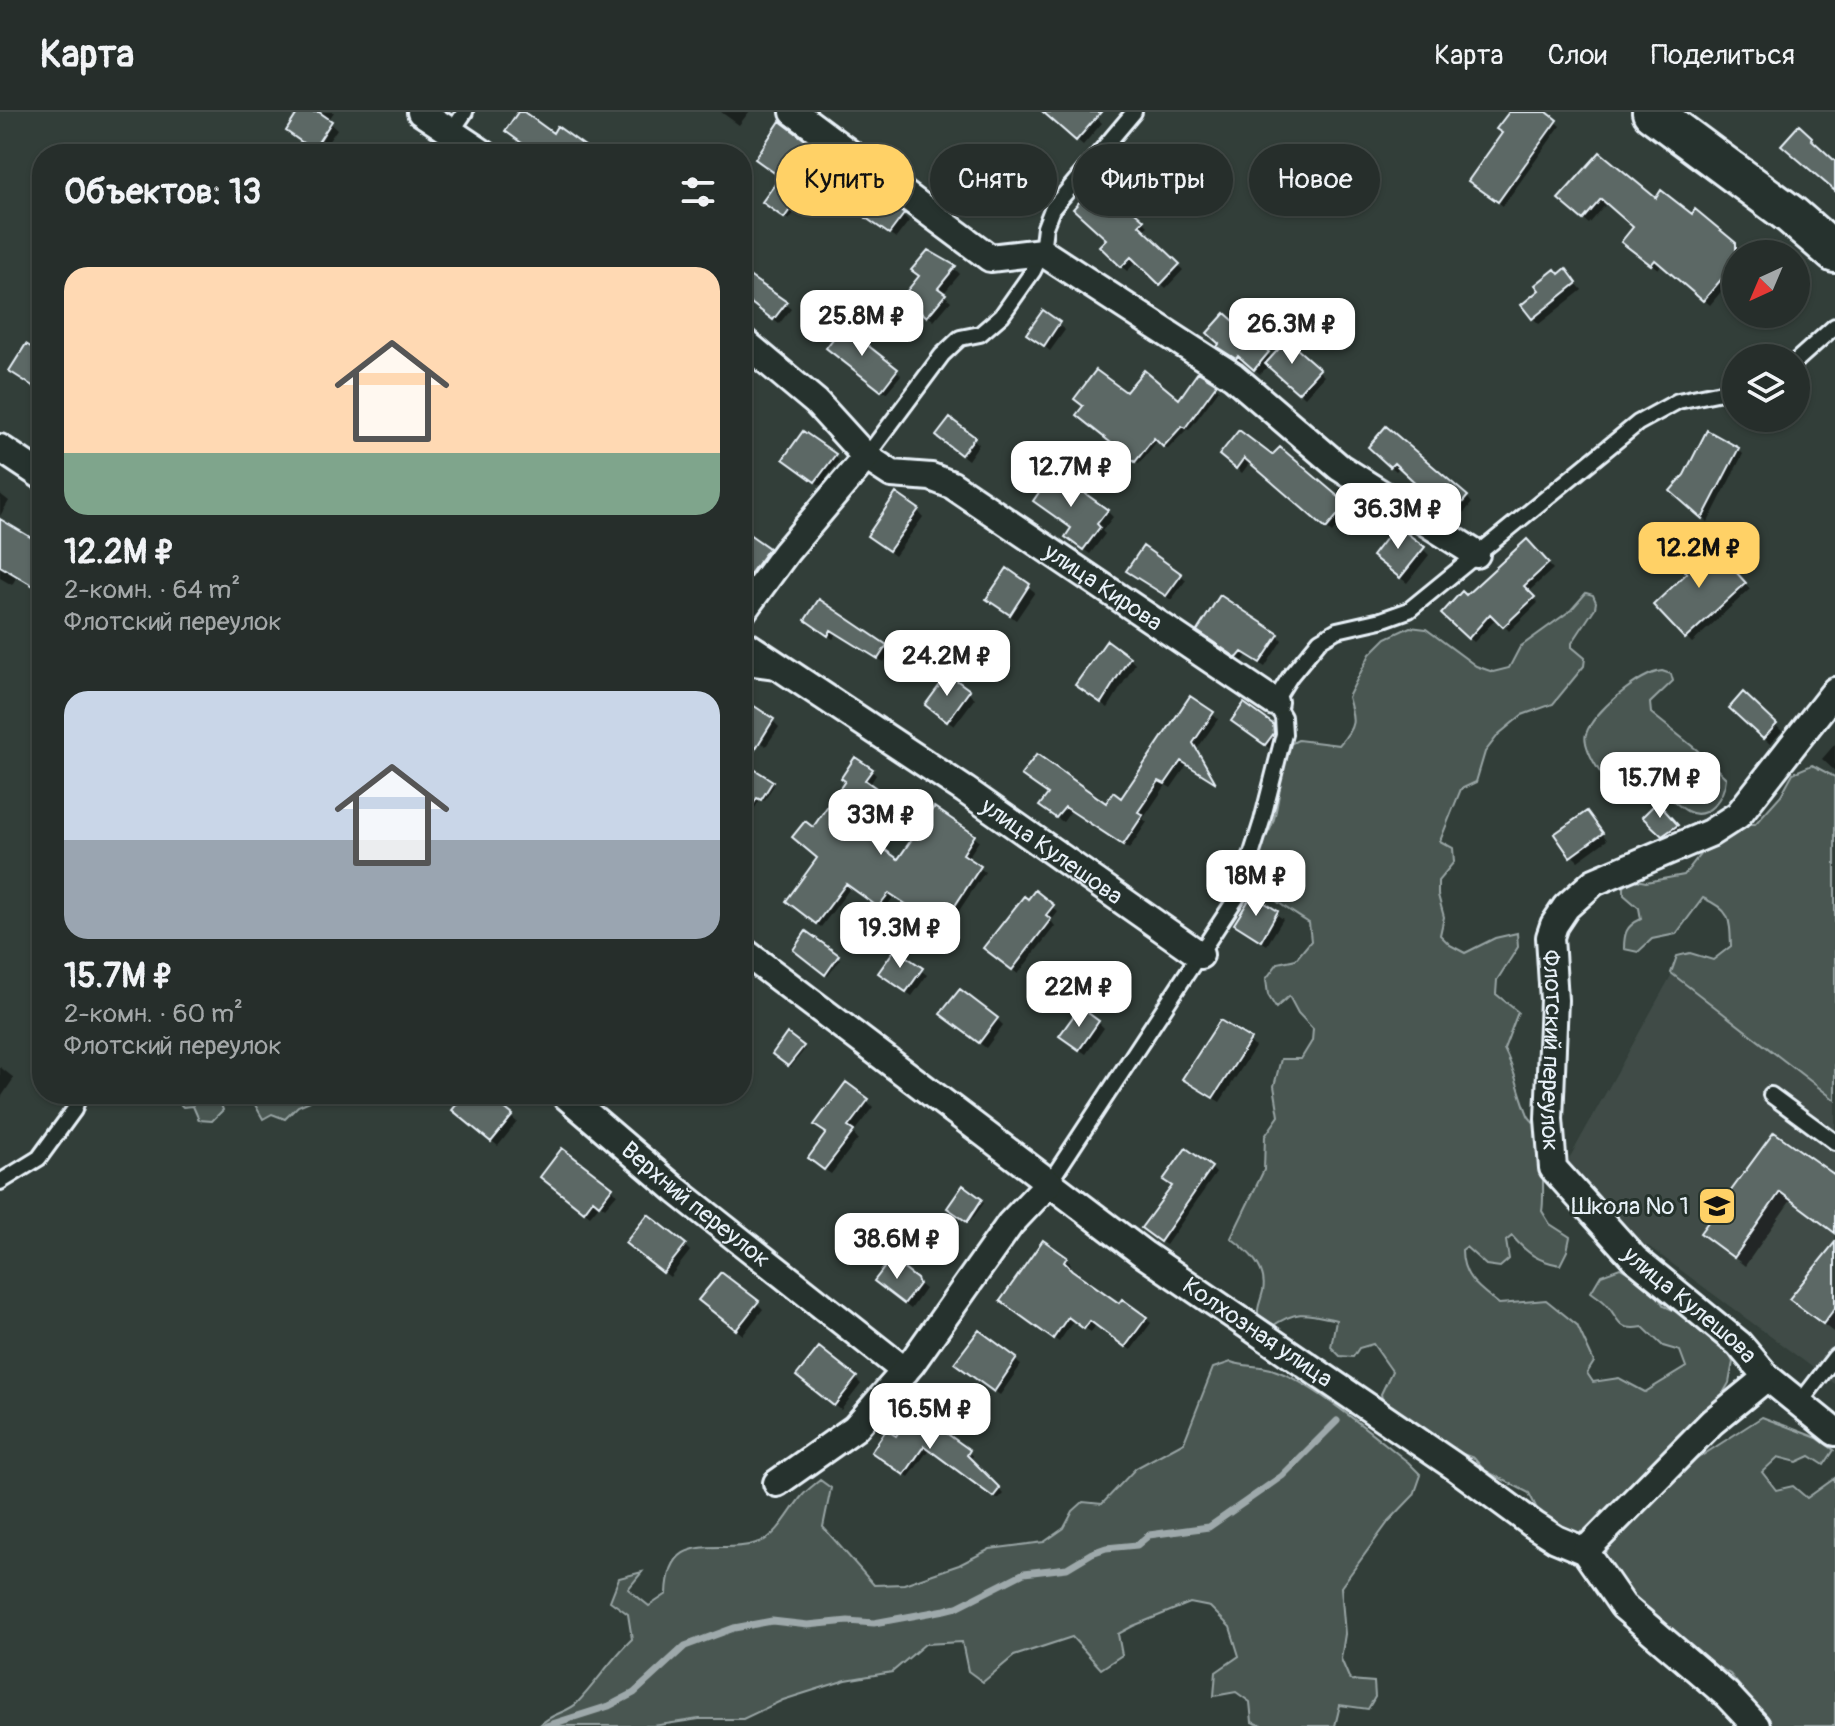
<!DOCTYPE html>
<html lang="ru">
<head>
<meta charset="utf-8">
<style>
  :root { --surface:#262e2b; --page:#2e3633; --text:#f1f3f6; --muted:#a4a8a9; --line:#424a47; --accent:#ffd166 }
  body { margin:0; font-family:Pangolin,sans-serif; background:var(--page); color:var(--text); height:100vh; display:flex; flex-direction:column; font-size:30px; white-space:nowrap }
  * { box-sizing:border-box; margin:0 }
  p { font-size:26px; color:var(--muted) }
  .icon { flex:none; width:44px; height:44px; fill:none; stroke:currentColor; stroke-width:2; stroke-linecap:round; stroke-linejoin:round }
  .map { position:relative; flex:1; overflow:hidden }
  .details { position:absolute; left:32px; top:32px; width:720px; height:960px; display:flex; flex-direction:column; background:var(--surface); border-radius:32px; box-shadow:0 2px 6px #0004,0 0 0 2px var(--line) }
  .details>* { flex:none }
  .hud { position:absolute; left:776px; top:32px; width:760px; height:72px; display:flex; gap:16px }
  .needle { width:52px; rotate:224deg }
  .tools { position:absolute; left:1722px; top:128px; display:grid; gap:16px }
  .tools a { display:grid; place-items:center; width:88px; height:88px; border-radius:50%; background:var(--surface); box-shadow:0 2px 6px #0004,0 0 0 2px var(--line); font-size:40px }
  .price { position:absolute; translate:-50% -68px; padding:0 18px; border-radius:16px; background:#fff; color:#222; font-size:26px; line-height:52px; filter:drop-shadow(0 2px 4px #0008) }
  .price::after { content:''; position:absolute; left:50%; top:48px; width:24px; height:18px; margin-left:-12px; background:inherit; clip-path:polygon(0 0,100% 0,50% 100%) }
  .price.on { background:var(--accent); color:#111 }
  ul { padding:0; list-style:none }
  li { display:grid; align-content:center; gap:16px; height:424px; padding:0 32px }
  li span { display:grid; place-items:center; height:248px; border-radius:24px; color:#555 }
  li>.icon { margin-inline-start:auto }
  span .icon { width:144px; height:144px; fill:#fffc; stroke-width:1 }
  li b { font-size:34px }
  h2 { display:flex; justify-content:space-between; align-items:center; height:96px; padding:0 32px; font-size:34px }
  .chip { padding:0 28px; border-radius:36px; background:var(--surface); box-shadow:0 2px 6px #0004,0 0 0 2px var(--line); font-size:28px; line-height:72px }
  .chip.on { background:var(--accent); color:#111 }
  header { display:flex; align-items:center; gap:48px; box-sizing:border-box; height:112px; padding:0 40px; background:var(--surface); border-bottom:2px solid var(--line) }
  header strong { font-size:38px }
  nav { display:flex; gap:44px; margin-inline-start:auto; font-size:28px }
  .map>svg:first-child { display:block }
</style>
</head>
<body>
<header>
<strong>Карта</strong>
<nav><a>Карта</a><a>Слои</a><a>Поделиться</a></nav>
</header>
<div class="map">
<svg width="1835" height="1614" viewBox="0 0 1835 1614">
  <rect width="100%" height="100%" fill="#323e39"/>
  <filter id="ink" filterUnits="userSpaceOnUse"><feTurbulence type="fractalNoise" baseFrequency=".0125" numOctaves="2"/><feDisplacementMap in="SourceGraphic" scale="16" xChannelSelector="R" yChannelSelector="G"/><feConvolveMatrix kernelMatrix="1 2 1 2 8 2 1 2 1" color-interpolation-filters="sRGB"/></filter>
  <g filter="url(#ink)">
    <path fill="#3f4b46" d="M1673,860L1835,976V1272L1648,1134H1634L1565,1054Z"/>
    <path fill="#495651" stroke="#98a4a4" stroke-width="2" d="M1586,481L1593,483L1596,490L1595,496L1572,531V535L1585,546L1584,554L1553,592L1522,603L1499,622L1485,640L1476,670L1461,677L1440,729L1453,736L1454,750L1438,769V783L1444,805L1440,823L1450,833L1465,841L1495,826L1517,821L1518,835L1497,868L1496,882L1518,900L1504,937C1515,958 1519,981 1528,1003C1530,1008 1537,1012 1539,1018C1543,1026 1544,1090 1542,1099L1550,1112L1570,1125L1567,1139L1560,1153C1537,1149 1527,1141 1512,1124L1506,1129L1509,1147L1500,1155L1486,1153L1466,1135L1462,1138C1462,1166 1479,1176 1499,1192L1546,1188L1577,1213L1594,1250L1587,1261L1593,1270L1619,1266L1645,1280L1686,1255L1680,1239L1663,1234L1643,1215C1617,1219 1621,1210 1607,1193C1603,1188 1596,1184 1591,1180L1601,1163L1620,1156L1650,1173L1664,1194L1682,1202L1727,1238L1733,1250L1729,1271L1712,1300L1589,1418L1566,1423L1540,1403L1529,1381L1484,1358L1474,1346L1446,1336L1383,1292L1381,1282L1392,1259L1373,1232L1359,1236L1353,1245L1340,1244L1331,1235L1336,1208C1306,1201 1297,1197 1271,1215L1259,1209C1256,1195 1260,1192 1263,1179C1268,1156 1247,1138 1231,1126L1264,1058L1265,1024L1279,1004L1274,974L1281,947H1301L1312,929L1313,917L1298,901L1289,884L1276,896L1268,883L1266,867L1278,851L1296,847L1311,829L1309,811C1294,801 1252,777 1251,758C1251,741 1267,728 1272,713C1280,692 1281,658 1286,634L1298,628L1339,633C1356,614 1355,609 1348,585L1370,542L1386,526L1410,515L1426,517L1476,554L1493,560L1509,556L1520,535L1571,498Z
      M1662,559L1671,562L1673,569L1650,591L1651,601L1697,638L1726,666C1725,685 1707,710 1687,699C1677,694 1670,684 1660,678C1650,680 1643,691 1632,690C1616,690 1580,636 1586,622C1593,600 1640,561 1662,559Z
      M1812,653L1835,665V988L1671,861L1677,844L1690,841L1713,848L1731,834C1730,805 1730,798 1703,786L1676,822L1652,827L1638,840L1624,837C1624,821 1626,814 1641,807L1639,796L1624,783V775L1631,767L1646,770L1684,763L1712,727L1728,712H1755L1781,683L1793,661Z
      M175,982H217L223,998L212,1009L199,1008L193,994L183,995L176,988Z
      M249,982H312L310,989L298,994L285,1007L272,1002L263,1007Z
      M1231,1250C1245,1255 1261,1253 1274,1258C1315,1272 1372,1322 1408,1350L1421,1363L1414,1383L1389,1409L1341,1475L1345,1522L1341,1547L1350,1568L1374,1570L1375,1585L1368,1597L1340,1593L1335,1614H1262L1252,1610L1250,1590L1236,1580L1214,1584L1216,1560L1239,1544L1230,1515L1210,1495L1190,1491L1133,1514L1118,1522L1122,1543L1101,1557L1072,1525L1014,1544L983,1570L968,1559L962,1530L925,1532L892,1560L846,1568L783,1588L743,1607H699L653,1614H539C551,1601 569,1600 577,1591C597,1570 611,1547 632,1527L628,1502L610,1489L619,1466L642,1460L628,1477L649,1494L667,1482C669,1414 718,1445 760,1430C778,1424 790,1398 802,1384C807,1378 814,1373 820,1368L831,1376L823,1415L874,1473L904,1472L959,1453L990,1437L1044,1430L1064,1416L1073,1399L1083,1390L1102,1392L1136,1356L1184,1330L1213,1256Z
      M1762,1305L1817,1326L1834,1338L1824,1353L1810,1344L1797,1350L1778,1345L1762,1360L1776,1378L1793,1374L1807,1386L1835,1366V1614H1772L1730,1562L1680,1534L1598,1456L1610,1434L1692,1350Z"/>
    <path fill="#0007" d="M301,0H334L328,9L337,17L320,42L294,24Z
      M721,0H749L739,13Z
      M1045,0H1090L1102,11L1083,33Z
      M1512,0H1544L1560,14L1503,94L1476,73L1504,22Z
      M1600,43L1656,89L1692,104L1695,100L1745,142H1736V167L1733,165L1710,193L1662,152L1658,157L1629,135L1636,115L1607,91L1589,112L1566,93Z
      M824,44L827,48L804,80L807,83L789,108L769,94Z
      M903,103L909,109L896,126L874,111Z
      M1143,109L1148,114L1142,119L1183,158L1166,176L1137,149L1127,159L1101,134Z
      M954,156L960,162L943,182L951,189L934,209L911,190Z
      M742,161L791,197L779,212L742,183Z
      M1559,164L1571,165L1582,178L1539,212L1533,206Z
      M1043,201L1065,218L1050,239L1029,222Z
      M1225,204L1273,247L1318,258L1324,264L1305,285L1269,253L1260,262L1244,248L1242,251L1225,240Z
      M833,240L897,259L901,263L886,281Z
      M1215,274L1219,278L1189,318L1187,317L1168,337L1158,328L1139,352L1082,307L1126,283L1179,289Z
      M742,276L753,285L742,301Z
      M973,327L979,332L968,348L945,330Z
      M1370,335L1467,385L1472,391L1458,408L1400,355L1396,359Z
      M1738,337L1743,342L1708,410L1672,379Z
      M1222,343L1272,346L1351,398L1332,421L1250,350L1242,361Z
      M834,344L839,348L821,374L791,352Z
      M742,355L749,361L742,371Z
      M0,382L9,389L0,404Z
      M1041,395L1107,399L1113,405L1102,419L1105,422L1090,442L1073,430V417Z
      M918,399L923,405L895,444L876,429Z
      M0,409L42,433V479L17,464L12,473L0,466Z
      M742,421L774,443L754,471L742,463Z
      M1527,430L1553,457L1528,480L1538,491L1509,519L1497,506L1474,530L1444,502Z
      M1707,431L1750,477L1692,531L1656,493L1690,461Z
      M1423,437L1429,443L1407,471L1380,449Z
      M1007,459L1035,480L1016,508L988,487Z
      M1129,459L1181,463L1186,468L1171,488Z
      M808,508L886,534L891,539L884,550L837,522L833,527Z
      M1204,523L1278,524L1282,528L1265,555L1247,543L1243,549Z
      M1129,546L1135,552L1108,596L1084,579Z
      M948,565L975,586L954,614L933,599Z
      M1743,583L1782,619L1770,632L1731,596Z
      M742,601L773,609L779,615L766,634L742,618Z
      M1212,602L1218,607L1197,637L1217,672L1187,653L1171,676L1166,673L1143,707L1147,710L1129,737L1071,699L1063,710L1047,699L1050,683L1030,668L1106,694L1121,688Z
      M1272,613L1279,620V627L1272,638L1239,614Z
      M1835,632V659L1822,647Z
      M742,654L774,673L764,689L761,686L742,716Z
      M871,658L876,663L869,674L889,689L864,726L899,749L974,725L979,729L967,747L985,760L946,818L894,784L884,798L851,775L821,815L793,794L820,746L814,718Z
      M1657,693L1683,720L1669,729L1645,705Z
      M1593,708L1607,728L1578,749L1572,743Z
      M1035,781L1058,800L1051,809L1055,814L1018,862L991,841Z
      M1252,785L1283,807L1267,833L1236,812Z
      M795,838L838,844L840,847L828,864Z
      M896,840L927,863L912,884L886,866Z
      M997,907L1003,913L986,936L949,908Z
      M1098,910L1104,916L1086,942L1068,930Z
      M742,911L747,917L743,923L750,930L742,941Z
      M788,924L805,937L791,955L774,942Z
      M1249,929L1255,935L1220,990L1191,972Z
      M0,955L14,966L0,987Z
      M468,982H483L517,1010L498,1034L461,1004Z
      M867,989L873,995L853,1021L858,1027L831,1062L816,1052Z
      M1774,1023L1835,1066V1121L1791,1088L1745,1154L1702,1120Z
      M1211,1056L1216,1061L1166,1133L1148,1121Z
      M547,1070L612,1077L617,1082L605,1096L600,1092L590,1104Z
      M964,1076L984,1091L970,1110L952,1098Z
      M684,1133L690,1139L670,1165L634,1137Z
      M1835,1133V1218L1833,1220L1792,1187Z
      M1066,1146L1071,1152L1068,1157L1120,1194L1146,1206L1151,1211L1131,1238L1096,1213L1091,1220L1074,1208L1059,1230L1007,1194Z
      M891,1150L925,1177L911,1197L882,1175Z
      M757,1191L763,1197L743,1223L707,1194Z
      M980,1221L1021,1253L1000,1283L962,1256Z
      M855,1266L861,1272L841,1298L805,1269Z
      M915,1300L973,1344L970,1348L1003,1382L998,1387L929,1337L909,1365L877,1344L896,1327Z"/>
    <g fill="none" stroke-linecap="round" stroke-linejoin="round">
      <path stroke="#9ea9ab" stroke-width="7" d="M546,1614L609,1594L634,1581L685,1534L734,1516L772,1509L808,1513L848,1509L874,1511L945,1498L957,1495L1024,1461L1067,1456L1092,1441L1106,1436L1137,1433L1149,1423L1209,1415L1282,1364L1337,1309"/>
    </g>
    <path fill="#5c6865" stroke="#e8f1f8" stroke-width="2" d="M298,0H319L332,9L313,38L286,19Z
      M518,0H524L553,21L557,14L596,42H537L505,19Z
      M1043,0H1101L1076,29Z
      M1509,0H1547L1557,8L1498,90L1468,69L1502,21L1496,17Z
      M780,9L825,43L801,76L804,78L784,106L762,90L780,65L755,47Z
      M1799,13L1812,25L1811,27L1835,49V79L1781,33Z
      M1600,40L1656,86L1661,78L1692,102L1695,97L1736,131V150L1703,189L1655,148L1651,153L1621,130L1633,115L1601,87L1583,108L1558,87Z
      M1099,68L1144,108L1139,113L1180,152L1160,173L1131,145L1121,155L1099,134L1106,127L1073,97Z
      M881,85L904,102L889,122L866,106Z
      M928,138L956,154L938,176L946,182L927,205L903,184L919,164L911,158Z
      M1566,156L1577,171L1532,207L1521,193L1539,178L1535,173L1555,157L1559,162Z
      M742,159L787,190L773,208L742,184Z
      M1043,198L1060,210L1044,234L1026,222Z
      M1225,201L1269,240L1254,258L1238,244L1236,247L1217,235L1219,232L1207,221Z
      M843,214L898,257L881,279L826,236Z
      M1287,228L1320,257L1298,281L1265,252Z
      M26,232L42,242V280L9,259Z
      M1096,258L1126,280L1144,258L1179,287L1198,260L1217,272L1185,316L1182,314L1163,335L1154,326L1135,350L1076,303L1083,294L1074,287Z
      M950,306L975,325L961,343L936,324Z
      M1386,314L1468,384L1451,404L1394,351L1390,355L1368,335Z
      M1239,318L1272,343L1280,335L1347,392L1326,417L1244,346L1236,357L1219,343Z
      M1707,318L1739,336L1702,407L1670,379L1684,363Z
      M803,319L836,342L815,370L783,347Z
      M1054,359L1108,398L1097,412L1100,415L1083,438L1065,425L1071,416L1033,389Z
      M896,381L919,397L889,439L867,424Z
      M0,407L42,432V479L0,454Z
      M1396,413L1425,435L1400,466L1372,444Z
      M749,422L769,436L742,473V432Z
      M1527,427L1549,451L1524,474L1535,485L1503,515L1490,502L1468,527L1441,502L1462,479L1466,483Z
      M1707,428L1746,471L1685,527L1653,493L1687,461L1680,453Z
      M1143,434L1182,462L1166,484L1126,459Z
      M1007,456L1030,472L1010,503L986,487Z
      M1220,483L1279,522L1260,551L1242,540L1237,546L1197,519Z
      M819,487L887,533L878,547L831,518L828,524L805,508Z
      M1107,528L1130,545L1101,591L1075,573Z
      M948,562L970,578L947,610L925,593Z
      M1743,580L1777,612L1763,627L1729,596Z
      M1190,584L1214,600L1193,631L1216,671L1181,649L1165,672L1159,669L1138,700L1143,703L1123,733L1065,695L1056,706L1039,694L1048,682L1021,663L1037,642L1106,691L1113,680L1121,686Z
      M742,586L774,607L746,652L773,669L761,688L757,686L742,710Z
      M1244,591L1273,612L1274,621L1265,633L1231,609Z
      M855,645L873,657L865,668L886,683L860,720L898,747L934,695L975,723L963,742L981,754L941,815L889,781L878,795L846,772L816,812L786,789L817,746L792,725L805,709L813,715L845,669L841,666Z
      M1657,690L1678,713L1662,724L1642,705Z
      M1587,699L1603,721L1570,745L1554,722Z
      M1035,778L1054,793L1046,803L1051,807L1012,858L983,836L1024,784L1028,787Z
      M1252,783L1278,799L1261,829L1234,812Z
      M806,819L839,843L825,863L793,838Z
      M895,837L923,856L906,880L878,861Z
      M960,877L998,906L979,931L940,902Z
      M1080,895L1099,909L1079,938L1059,924Z
      M1220,908L1251,927L1213,986L1182,967Z
      M787,921L804,934L788,954L772,942Z
      M846,970L869,987L848,1015L854,1019L824,1058L808,1046L826,1021L814,1013Z
      M465,982H487L513,1003L491,1030L452,998Z
      M1774,1020L1835,1063V1121L1780,1080L1734,1146L1700,1121Z
      M562,1036L613,1075L599,1093L593,1088L584,1100L540,1065Z
      M1186,1036L1212,1055L1160,1130L1141,1116L1172,1074L1163,1068Z
      M963,1073L982,1087L967,1110L947,1096Z
      M648,1102L686,1132L663,1161L625,1131Z
      M1043,1128L1067,1145L1064,1150L1072,1158L1119,1191L1122,1187L1147,1205L1125,1235L1090,1209L1084,1217L1068,1205L1053,1227L1000,1189Z
      M1835,1130V1196L1823,1212L1789,1187Z
      M891,1147L917,1167L919,1172L904,1192L874,1169Z
      M721,1160L759,1189L736,1218L698,1188Z
      M979,1218L1017,1246L994,1280L954,1251Z
      M819,1235L857,1265L834,1294L796,1264Z
      M914,1298L970,1338L967,1343L1000,1376L993,1385L924,1334L904,1363L871,1340L886,1318L896,1324Z"/>
    <g fill="none" stroke-linecap="round" stroke-linejoin="round">
      <defs>
        <path id="lane" d="M452,19L465,0
          M1796,249L1835,214
          M866,345L942,243L960,226L980,222L1002,203L1033,159L1042,140L1045,115L1052,97L1134,0
          M742,558L754,556L776,559
          M1771,983L1835,1030
          M0,1070L39,1046L74,998L79,982
          M1049,1071L1239,782L1262,709L1284,622L1283,605L1274,590L1291,563L1320,528L1337,518L1381,508L1409,498L1638,311L1678,289L1736,277
          M1799,1292L1835,1245"/>
        <g id="street">
          <path d="M421,0L484,42"/>
          <path d="M794,0L990,146L1042,140L1233,264L1339,355L1476,442"/>
          <path id="s1" d="M742,228L816,290L866,345L892,362L931,365L952,373L1274,590"/>
          <path d="M0,336L42,364"/>
          <path d="M742,500L786,440L866,345"/>
          <path id="s2" d="M742,530L965,678L1200,843"/>
          <path id="s3" d="M1835,579L1738,703L1710,721L1594,770L1566,795L1554,813L1550,825L1554,888L1549,1007L1553,1056L1634,1146L1739,1232L1767,1265L1835,1320"/>
          <path id="s4" d="M742,838L1145,1143L1454,1354L1534,1413L1556,1427L1585,1439L1623,1494L1727,1583L1756,1614"/>
          <path id="s5" d="M564,982L677,1079L905,1259"/>
          <path d="M777,1371L855,1316L911,1252L1010,1112L1049,1071"/>
          <path d="M1585,1439L1712,1310L1767,1265"/>
        </g>
        <path id="secondary" d="M1652,0L1791,103L1835,141"/>
      </defs>
      <use href="#lane" stroke="#e8f1f8" stroke-width="20"/>
      <use href="#street" stroke="#e8f1f8" stroke-width="32"/>
      <use href="#secondary" stroke="#e8f1f8" stroke-width="44"/>
      <use href="#lane" stroke="#26332d" stroke-width="14"/>
      <use href="#street" stroke="#26332d" stroke-width="26"/>
      <use href="#secondary" stroke="#26332d" stroke-width="38"/>
    </g>
  </g>
  <defs>
    <symbol id="school-square" viewBox="-11 -11 22 22"><rect x="-9" y="-9" width="18" height="18" rx="4" fill="#ffd166" stroke="#26332d"/><path d="M0-5L7-2L0 1L-7-2ZM-4 1L0 2.5L4 1V4Q0 6-4 4Z" fill="#111"/></symbol>
  </defs>
  <g fill-rule="evenodd">
    <use href="#school-square" x="1695" y="1072" width="44" height="44"/>
  </g>
  <g text-anchor="middle" stroke-width="6" stroke-linejoin="round" paint-order="stroke">
    <g font-size="24" fill="#e8f1f8" stroke="#26332d">
      <text dy="8" stroke="none"><textPath href="#s1" startOffset="446">улица Кирова</textPath></text>
      <text dy="8" stroke="none"><textPath href="#s2" startOffset="374">улица Кулешова</textPath></text>
      <text dy="8" stroke="none"><textPath href="#s3" startOffset="502">Флотский переулок</textPath></text>
      <text dy="8" stroke="none"><textPath href="#s5" startOffset="172">Верхний переулок</textPath></text>
      <text dy="8" stroke="none"><textPath href="#s3" startOffset="814">улица Кулешова</textPath></text>
      <text dy="8" stroke="none"><textPath href="#s4" startOffset="642">Колхозная улица</textPath></text>
    </g>
    <g font-size="24" fill="#e8f1f8" stroke="#26332d" text-anchor="end">
      <text x="1689" y="1102">Школа № 1</text>
    </g>
  </g>
</svg>
<div class="tools">
<a><svg class="needle" viewBox="-14 -14 28 28"><path d="M0-13l5 13h-10z" fill="#e53935"/><path d="M0 13l5-13h-10z" fill="#a4a8a9"/></svg></a>
<a><svg class="icon" aria-label="layers" viewBox="0 0 24 24"><path d="M12 4l9 5-9 5-9-5zM3 14l9 5 9-5"/></svg></a>
</div>
<b class="price" style="left:862px;top:246px">25.8M ₽</b>
<b class="price" style="left:1292px;top:254px">26.3M ₽</b>
<b class="price" style="left:1071px;top:397px">12.7M ₽</b>
<b class="price" style="left:1398px;top:439px">36.3M ₽</b>
<b class="price on" style="left:1699px;top:478px">12.2M ₽</b>
<b class="price" style="left:947px;top:586px">24.2M ₽</b>
<b class="price" style="left:1660px;top:708px">15.7M ₽</b>
<b class="price" style="left:881px;top:745px">33M ₽</b>
<b class="price" style="left:1256px;top:806px">18M ₽</b>
<b class="price" style="left:900px;top:858px">19.3M ₽</b>
<b class="price" style="left:1079px;top:917px">22M ₽</b>
<b class="price" style="left:897px;top:1169px">38.6M ₽</b>
<b class="price" style="left:930px;top:1339px">16.5M ₽</b>
<div class="hud">
<a class="chip on">Купить</a>
<a class="chip">Снять</a>
<a class="chip">Фильтры</a>
<a class="chip">Новое</a>
</div>
<section class="details">
<h2>Объектов: 13<svg class="icon" aria-label="filters" viewBox="0 0 24 24"><path d="M4 7h16M4 17h16"/><circle cx="9" cy="7" r="2"/><circle cx="15" cy="17" r="2"/></svg></h2>
<ul>
<li><span style="background:linear-gradient(#ffd9b3 75%,#7fa58c 0)"><svg class="icon" aria-label="home" viewBox="0 0 24 24"><path d="M3 11l9-7 9 7M6 9v11h12V9"/></svg></span><div><b>12.2M ₽</b><p>2-комн. · 64 m²</p><p>Флотский переулок</p></div></li>
<li><span style="background:linear-gradient(#c9d6e8 60%,#9aa5b1 0)"><svg class="icon" aria-label="home" viewBox="0 0 24 24"><path d="M3 11l9-7 9 7M6 9v11h12V9"/></svg></span><div><b>15.7M ₽</b><p>2-комн. · 60 m²</p><p>Флотский переулок</p></div></li>
</ul>
</section>
</div>
</body>
</html>
